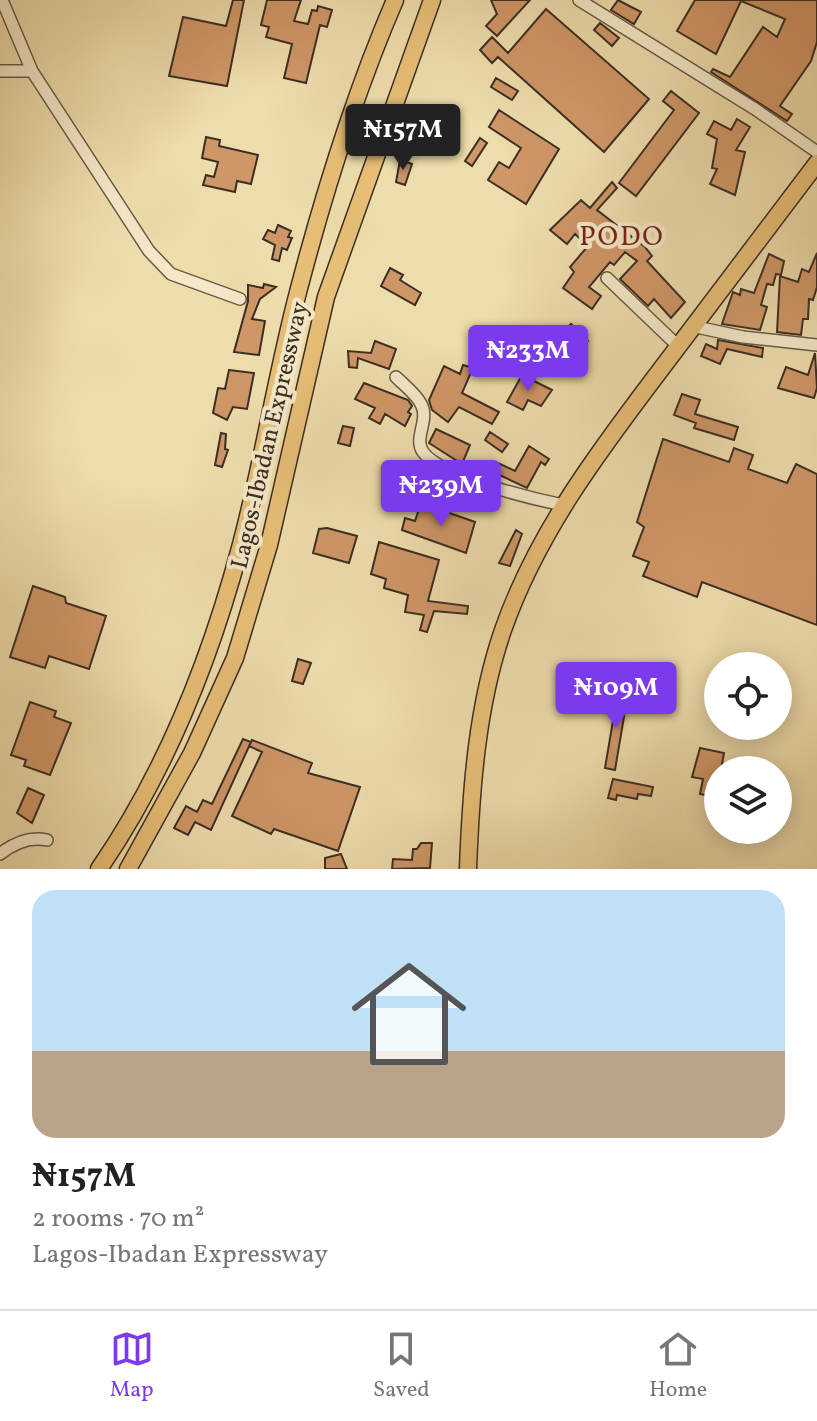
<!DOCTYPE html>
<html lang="en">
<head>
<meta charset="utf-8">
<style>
  :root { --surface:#fff; --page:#f6f6f6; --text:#222; --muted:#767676; --line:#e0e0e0; --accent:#7c3aed }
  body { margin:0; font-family:Vollkorn,serif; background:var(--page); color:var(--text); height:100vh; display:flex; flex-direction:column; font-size:30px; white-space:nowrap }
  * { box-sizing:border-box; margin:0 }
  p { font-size:26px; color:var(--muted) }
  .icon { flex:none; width:44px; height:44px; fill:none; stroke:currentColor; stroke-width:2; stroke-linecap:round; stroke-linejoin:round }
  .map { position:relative; height:869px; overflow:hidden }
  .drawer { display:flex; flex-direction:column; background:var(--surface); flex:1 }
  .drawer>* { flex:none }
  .buttons { position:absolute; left:704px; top:652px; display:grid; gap:16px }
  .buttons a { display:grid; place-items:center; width:88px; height:88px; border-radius:50%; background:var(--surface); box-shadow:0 4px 20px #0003; font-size:40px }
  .price { position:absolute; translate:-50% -68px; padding:0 18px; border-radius:8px; background:var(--accent); color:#fff; font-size:26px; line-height:52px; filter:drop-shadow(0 2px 4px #0008) }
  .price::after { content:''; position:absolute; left:50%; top:48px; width:24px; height:18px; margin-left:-12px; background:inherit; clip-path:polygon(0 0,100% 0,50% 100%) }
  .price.on { background:#222; color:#fff }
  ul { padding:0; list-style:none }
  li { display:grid; align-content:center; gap:16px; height:424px; padding:0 32px }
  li+li { border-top:2px solid var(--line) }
  li span { display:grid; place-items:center; height:248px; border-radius:24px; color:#555 }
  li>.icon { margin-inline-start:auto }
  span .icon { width:144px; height:144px; fill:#fffc; stroke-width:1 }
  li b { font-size:34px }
  .tab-bar { display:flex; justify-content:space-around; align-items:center; height:112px; border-top:2px solid var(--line); background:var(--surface); font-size:22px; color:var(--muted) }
  .tab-bar a { display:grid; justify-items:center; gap:4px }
  .tab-bar .on { color:var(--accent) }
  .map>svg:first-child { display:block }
</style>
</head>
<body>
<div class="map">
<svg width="817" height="869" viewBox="0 0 817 869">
  <rect width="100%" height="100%" fill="#eedcab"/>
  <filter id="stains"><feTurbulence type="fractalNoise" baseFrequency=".0025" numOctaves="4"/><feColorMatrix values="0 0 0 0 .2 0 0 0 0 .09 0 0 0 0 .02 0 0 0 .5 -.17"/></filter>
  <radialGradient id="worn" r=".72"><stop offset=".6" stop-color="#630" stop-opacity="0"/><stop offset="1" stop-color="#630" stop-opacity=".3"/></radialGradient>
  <path fill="#cf9667" stroke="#3b2e24" stroke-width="2" d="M233,0H244L227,86L169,76L183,17L226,26Z
    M267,0H301L294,21L308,24L312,10L317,11L318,6L332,10L327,27L320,25L306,83L284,78L292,44L266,37L269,27L261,25Z
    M491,0H530L497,36L486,26L497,14Z
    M618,0L641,12L634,24L611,10Z
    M695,0H817V42L811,61L780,106L792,114L787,121L711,72L713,69L730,77L763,27L777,37L785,19L741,1L716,54L677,31Z
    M546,9L649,99L604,152L498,57L492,63L480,50L492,37L508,53Z
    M600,23L619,38L612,46L594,30Z
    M496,78L518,91L512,100L491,87Z
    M671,91L699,113L636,196L619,183L674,110L663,101Z
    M499,110L559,149L526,204L488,180L499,162L509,168L521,148L489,127Z
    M737,119L750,127L736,150L745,152L735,195L710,184L717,169L712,168L717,139L707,134L714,121L731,130Z
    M206,137L220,140L219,146L258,155L251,184L237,181L235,192L203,185L206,175L214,177L218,162L202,158Z
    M480,138L487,143L472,166L465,161Z
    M400,160L412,164L405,185L396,182Z
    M612,182L617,188L597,210L645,247L652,256L647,261L685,302L671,318L654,299L648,306L620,279L637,261L625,252L614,265L610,262L589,287L601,296L592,309L563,288L574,272L570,267L588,246L575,234L567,244L550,230L581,200L590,208Z
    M278,225L291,231L288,237L292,238L287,250L282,248L279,261L272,259L275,245L263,239L268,230L275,233Z
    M817,253V287L813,300L809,299L808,319H803L801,335L777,332L780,276L798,282L802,269L809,272Z
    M769,254L784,261L781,275L776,274L773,285L767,284L761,305L767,307L760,330L722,324L733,292L740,295L741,289L754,293Z
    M390,268L403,275L400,280L421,293L415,305L381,286Z
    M264,284L276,287L260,299L252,319L265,321L259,355L234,352L248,301V285L263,288Z
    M571,324L588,341L568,360L558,351L564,345L557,338Z
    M718,340L763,348L762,357L727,349L720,364L701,356L706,344L717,349Z
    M375,341L396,349L389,369L358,358L357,368L349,367L348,351L371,353Z
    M815,353L817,388L814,398L778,388L786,367L808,375Z
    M463,365L473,368L462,393L499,412L492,424L459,407L448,422L432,410L429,400L444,366L460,374Z
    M229,370L254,373L247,409L233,407L227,420L213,413L218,388L225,389Z
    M522,375L552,390L541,406L528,400L523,410L507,402Z
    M364,383L408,400L412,406L408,412L411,414L405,426L385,414L380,424L369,418L375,408L355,399Z
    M682,394L700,400L695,414L738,427L734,440L694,428L696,423L674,415Z
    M343,426L354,428L350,446L338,443Z
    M436,429L470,445L462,464L429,443Z
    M490,432L508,444L502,452L485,440Z
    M221,433L226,434L225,449L228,450L222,467L215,465Z
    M663,439L729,462L734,448L753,455L748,469L787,483L796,464L817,474V625L702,582L697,597L643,576L649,562L633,556L644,527L637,522Z
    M529,446L549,459L545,465L541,462L527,488L491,471L496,462L515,471Z
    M421,503L475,522L466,553L402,530L405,518L415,521Z
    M327,528L357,536L349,563L313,553L319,529Z
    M516,530L522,534L510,566L499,563Z
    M379,542L439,560L428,601L468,606L467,614L434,611L427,632L420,630L424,615L405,612L408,595L384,588L386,579L371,574Z
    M33,586L65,597L66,603L106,616L89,669L49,656L45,668L10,657Z
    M298,659L311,663L303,684L292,681Z
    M649,672L658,674L656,680L668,682L666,691L628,682L629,674L648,678Z
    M618,691L628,693L615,770L605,768Z
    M30,702L56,711L54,717L71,723L50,775L24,766L26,760L11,755Z
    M243,739L251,742L211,830L195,822L188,835L174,828L186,806L197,812L203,800L212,804Z
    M252,740L312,763L308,773L360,787L338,851L274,829L271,834L232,816L262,752L249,746Z
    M700,748L724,753L716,797L700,794L703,779L692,777Z
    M613,779L653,787L651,796L638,794L637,799L617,795L616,800L608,798Z
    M28,788L44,795L32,823L17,813Z
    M421,843H432L430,868L392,869L393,859L412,860L413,849H417Z
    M341,854L347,869H325V858Z"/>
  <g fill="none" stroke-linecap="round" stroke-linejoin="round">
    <defs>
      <path id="minor" d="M2,0L32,71L149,251L171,274L240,299
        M579,0L755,109L817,152
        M0,71H32
        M607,278L678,346
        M692,326L743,337L817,345
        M396,377C404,385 416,394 421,404C430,420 413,438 423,452C441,477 533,499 563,505
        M0,854C14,843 29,836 47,840"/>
      <path id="highway" d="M99,869C165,773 210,660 240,548C262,466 275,382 296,300C322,199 354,95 395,0
        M128,869L192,753L235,658L269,545L326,297L432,0
        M468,869C471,789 477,705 503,630C539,527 606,442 671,356C720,292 768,227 817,163"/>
    </defs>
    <use href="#minor" stroke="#685a46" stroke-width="14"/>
    <use href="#highway" stroke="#3b2e24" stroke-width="19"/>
    <use href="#minor" stroke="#f4e8c8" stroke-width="11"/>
    <use href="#highway" stroke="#e7be76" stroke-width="16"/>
  </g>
  <g text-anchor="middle" stroke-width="8" stroke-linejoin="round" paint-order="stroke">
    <g font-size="24" fill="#3b2e24" stroke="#f4e8c8">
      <text transform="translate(269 435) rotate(-77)" y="8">Lagos-Ibadan Expressway</text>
    </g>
    <g font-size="28" letter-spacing="2" fill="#7a1f14" stroke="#f4e8c8">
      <text x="622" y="245">PODO</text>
    </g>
  </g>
  <rect width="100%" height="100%" filter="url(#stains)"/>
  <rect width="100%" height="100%" fill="url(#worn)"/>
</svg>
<div class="buttons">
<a><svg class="icon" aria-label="locate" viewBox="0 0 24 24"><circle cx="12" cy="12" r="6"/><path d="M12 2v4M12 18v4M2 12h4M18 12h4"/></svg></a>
<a><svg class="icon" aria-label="layers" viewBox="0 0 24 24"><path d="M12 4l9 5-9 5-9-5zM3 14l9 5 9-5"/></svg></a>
</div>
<b class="price on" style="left:403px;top:172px">₦157M</b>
<b class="price" style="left:528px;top:393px">₦233M</b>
<b class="price" style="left:441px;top:528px">₦239M</b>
<b class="price" style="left:616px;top:730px">₦109M</b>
</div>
<section class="drawer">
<ul>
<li><span style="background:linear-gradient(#bfe0f5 65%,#b9a48a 0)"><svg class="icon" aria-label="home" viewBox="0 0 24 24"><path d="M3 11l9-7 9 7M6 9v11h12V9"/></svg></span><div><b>₦157M</b><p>2 rooms · 70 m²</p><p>Lagos-Ibadan Expressway</p></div></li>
</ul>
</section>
<nav class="tab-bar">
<a class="on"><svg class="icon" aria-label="map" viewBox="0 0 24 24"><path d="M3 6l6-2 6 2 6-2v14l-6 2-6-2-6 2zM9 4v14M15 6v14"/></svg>Map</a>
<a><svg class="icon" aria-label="saved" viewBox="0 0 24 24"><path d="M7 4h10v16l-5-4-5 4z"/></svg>Saved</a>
<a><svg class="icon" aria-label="home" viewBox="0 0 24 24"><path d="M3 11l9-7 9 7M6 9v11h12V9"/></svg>Home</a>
</nav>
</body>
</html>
